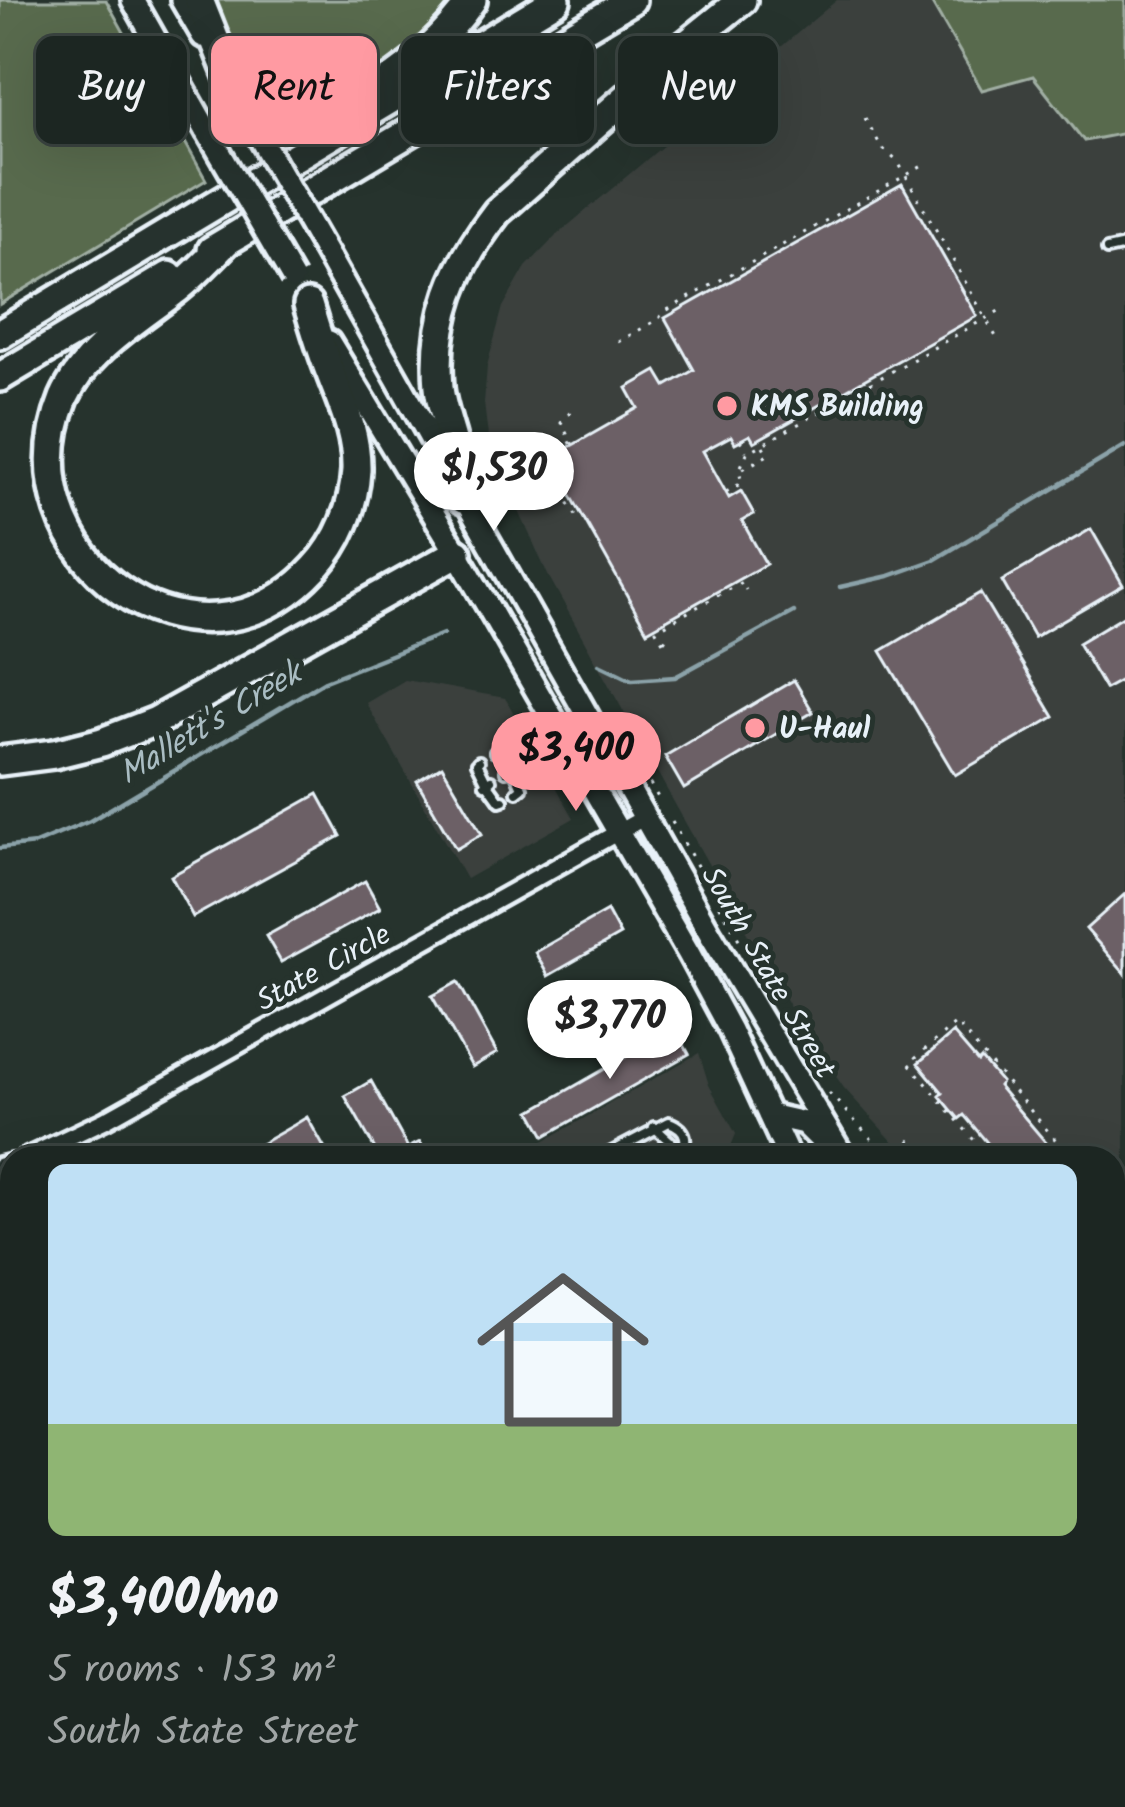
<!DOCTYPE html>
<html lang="en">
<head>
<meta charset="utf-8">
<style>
  :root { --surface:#1c2622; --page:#252e2a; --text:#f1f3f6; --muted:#a0a5a5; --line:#3a4340; --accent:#ff9aa2 }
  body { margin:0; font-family:Kalam,sans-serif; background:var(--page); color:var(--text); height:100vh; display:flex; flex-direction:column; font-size:45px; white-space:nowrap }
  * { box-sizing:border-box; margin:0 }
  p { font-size:39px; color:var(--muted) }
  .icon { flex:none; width:66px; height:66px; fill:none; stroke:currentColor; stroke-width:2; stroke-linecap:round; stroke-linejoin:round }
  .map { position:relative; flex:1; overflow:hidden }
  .panel { position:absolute; left:0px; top:1146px; width:1125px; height:663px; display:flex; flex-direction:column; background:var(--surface); border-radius:36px 36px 0 0; box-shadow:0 12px 48px #0002,0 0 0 3px var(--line) }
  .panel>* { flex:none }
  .guide { position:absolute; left:36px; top:36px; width:1053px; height:108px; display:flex; gap:24px }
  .price { position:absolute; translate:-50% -102px; padding:0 27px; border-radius:42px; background:#fff; color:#222; font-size:39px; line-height:78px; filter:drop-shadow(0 3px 6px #0008) }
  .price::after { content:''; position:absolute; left:50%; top:72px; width:36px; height:27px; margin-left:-18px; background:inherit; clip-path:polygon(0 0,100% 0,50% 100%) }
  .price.active { background:var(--accent); color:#111 }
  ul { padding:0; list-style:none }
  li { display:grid; align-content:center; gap:24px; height:636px; padding:0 48px }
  li span { display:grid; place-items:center; height:372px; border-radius:18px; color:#555 }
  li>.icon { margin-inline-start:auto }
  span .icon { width:216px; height:216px; fill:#fffc; stroke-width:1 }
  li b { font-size:51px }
  .chip { padding:0 42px; border-radius:18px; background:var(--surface); box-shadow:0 12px 48px #0002,0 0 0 3px var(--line); font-size:42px; line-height:108px }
  .chip.active { background:var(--accent); color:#111 }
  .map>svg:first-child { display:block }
</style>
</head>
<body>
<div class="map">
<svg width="1125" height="1807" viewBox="0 0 1125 1807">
  <rect width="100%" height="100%" fill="#26332d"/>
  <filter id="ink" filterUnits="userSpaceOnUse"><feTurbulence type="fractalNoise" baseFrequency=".00833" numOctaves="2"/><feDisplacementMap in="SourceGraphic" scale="24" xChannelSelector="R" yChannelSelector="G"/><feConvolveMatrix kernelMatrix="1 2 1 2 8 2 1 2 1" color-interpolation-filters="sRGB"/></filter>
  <g filter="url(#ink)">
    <path fill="#3b413e" d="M837,0H1125V1616L1113,1593V1158H908L844,1088L798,1021L753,944L646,752L548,575L489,445L484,403L487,366L503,307L526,267L558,234Z
      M405,680L505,698L574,818L466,879L366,703Z
      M699,1053L709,1085L736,1134L726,1158H514Z
      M12,1443V1797H115L98,1807H0V1450Z
      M272,1797H1101L1107,1807H255Z"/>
    <path fill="#596b4e" stroke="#a0aea3" stroke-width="3" d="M0,0H106L206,180L0,304Z
      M210,0H454L451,7L412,47L282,129Z
      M930,0H1125V133L1084,141L1033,76L982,90Z
      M490,1797H652L658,1807H494Z"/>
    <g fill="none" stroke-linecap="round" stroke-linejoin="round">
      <path stroke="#8ba2a9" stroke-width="4.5" d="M840,587L889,576L934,560L1125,446
        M599,664L632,680L675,677L794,612
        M0,848L35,844L90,821L325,681L443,634"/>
    </g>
    <path fill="#6c6166" stroke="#e8f1f8" stroke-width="3" d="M902,184L977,316L754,442L750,435L735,443L731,436L703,451L729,498L741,491L754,514L742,521L766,564L647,631L550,458L638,408L627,388L657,371L666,386L694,370L665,318Z
      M1091,529L1123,585L1034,637L1002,581Z
      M980,593L1054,717L955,775L881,651Z
      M1125,615V678L1105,689L1078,643Z
      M794,680L813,712L684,789L665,756Z
      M442,766L482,834L456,849L417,781Z
      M318,794L341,836L193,917L171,876Z
      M365,881L380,908L281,962L266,936Z
      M1125,894V974L1086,929Z
      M607,911L620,935L548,976L535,952Z
      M458,982L497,1053L472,1067L432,996Z
      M675,1029L689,1054L545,1136L531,1111Z
      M953,1033L978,1062L981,1059L1001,1082L998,1086L1059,1158H1000L964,1115L959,1119L949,1107L940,1096L943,1093L918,1063Z
      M371,1081L408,1148L420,1142L426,1154L418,1158H380L345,1096Z
      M307,1117L330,1158H236L294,1125Z"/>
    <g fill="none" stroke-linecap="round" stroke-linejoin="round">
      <defs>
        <path id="service" d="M1107,250L1125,246
          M495,752L500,750L513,767L516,766
          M479,761L477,763L487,783L485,784
          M506,771L513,767L522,788L517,792
          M491,780L487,783L500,801L503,800
          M654,1127L675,1146L679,1156
          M600,1158L669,1122C688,1129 689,1141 679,1158
          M939,1797L945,1807
          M1021,1797L1026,1807"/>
        <path id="minor" d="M25,1158L105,1120L645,817
          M0,1166L12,1163"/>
        <path id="tertiary" d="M1113,1231L1125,1224
          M1113,1320L1125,1313
          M169,1807L187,1797"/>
        <path id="secondary" d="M133,0L207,131
          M182,0L203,36
          M329,258L711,935L844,1158
          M329,342L457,553L689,954L730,1030L789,1158
          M769,1115L804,1123L828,1147
          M1113,1641L1125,1667
          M1113,1722L1125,1721
          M1113,1756L1125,1775"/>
        <path id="motorway" d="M199,0L238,98
          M375,91C413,65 446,38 472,0
          M226,242C209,259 192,278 173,292C133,323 85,351 64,398C0,556 196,697 315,568C339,542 354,507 356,470C357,435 343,406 331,374C322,352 315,328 308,305
          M212,250L631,0
          M0,334L556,0
          M0,377L169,276
          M463,499C461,483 459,467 455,452C451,431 441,409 439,387C433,318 455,266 497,212L686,45L742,0
          M0,761L54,754L102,742L156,721L457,553"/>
      </defs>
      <use href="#service" stroke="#e8f1f8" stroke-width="16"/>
      <use href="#minor" stroke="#e8f1f8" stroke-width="24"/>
      <use href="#tertiary" stroke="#e8f1f8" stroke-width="27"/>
      <use href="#secondary" stroke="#e8f1f8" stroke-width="30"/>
      <use href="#motorway" stroke="#e8f1f8" stroke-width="36"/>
      <path stroke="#e8f1f8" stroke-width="3" stroke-dasharray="3 9" stroke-linecap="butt" d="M865,118L882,148L898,162L999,342
        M618,342L659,319L662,313L926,164
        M740,440L746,451
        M571,442L543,457L579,521
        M573,445L561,423L574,408
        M743,469L768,455L763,446
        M726,492L742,483L739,471L747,453L1006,307
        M664,641L670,632
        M663,642L656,630L742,582L746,590
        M626,742L660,801
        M672,822L769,992
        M829,1093L889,1158
        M756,1155L758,1158
        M891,1158L913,1138
        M989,1158L909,1063L956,1023L1071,1158
        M1113,1579L1125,1609
        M217,1807L235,1797"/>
      <use href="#service" stroke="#26332d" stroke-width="8"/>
      <use href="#minor" stroke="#26332d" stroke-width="15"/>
      <use href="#tertiary" stroke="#26332d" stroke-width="18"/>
      <use href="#secondary" stroke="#26332d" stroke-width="21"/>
      <use href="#motorway" stroke="#26332d" stroke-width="27"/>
      <defs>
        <path id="secondary-bridge" d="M244,110L329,258
          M207,131L293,279"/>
      </defs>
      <use href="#secondary-bridge" stroke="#e8f1f8" stroke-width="30" stroke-linecap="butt"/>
      <use href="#secondary-bridge" stroke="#26332d" stroke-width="21"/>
    </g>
  </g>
  <g fill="#ff9aa2" stroke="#26332d" stroke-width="4.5">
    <circle cx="727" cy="406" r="12"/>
    <circle cx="755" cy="728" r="12"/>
  </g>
  <g text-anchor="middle" stroke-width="10" stroke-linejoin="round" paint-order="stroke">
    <g font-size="30" font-weight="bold" fill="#e8f1f8" stroke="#26332d" text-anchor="start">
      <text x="751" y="416">KMS Building</text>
      <text x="779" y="738">U-Haul</text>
    </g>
    <g font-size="30" fill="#e8f1f8" stroke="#26332d">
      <text transform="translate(323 967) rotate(-29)" y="10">State Circle</text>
      <text transform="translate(769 972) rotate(60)" y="10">South State Street</text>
    </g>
    <g font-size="33" font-style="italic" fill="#aabdc3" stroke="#26332d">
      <text transform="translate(209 722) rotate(-31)" y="12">Mallett's Creek</text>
    </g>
  </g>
</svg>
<b class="price" style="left:494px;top:534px">$1,530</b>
<b class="price active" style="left:576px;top:814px">$3,400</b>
<b class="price" style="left:610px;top:1082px">$3,770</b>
<div class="guide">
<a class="chip">Buy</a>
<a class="chip active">Rent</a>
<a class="chip">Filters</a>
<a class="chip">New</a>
</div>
<section class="panel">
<ul>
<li><span style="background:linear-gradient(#bfe0f5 70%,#8fb573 0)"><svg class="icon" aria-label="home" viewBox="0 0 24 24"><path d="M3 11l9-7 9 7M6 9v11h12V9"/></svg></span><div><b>$3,400/mo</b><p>5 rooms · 153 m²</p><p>South State Street</p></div></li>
</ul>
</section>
</div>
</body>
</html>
